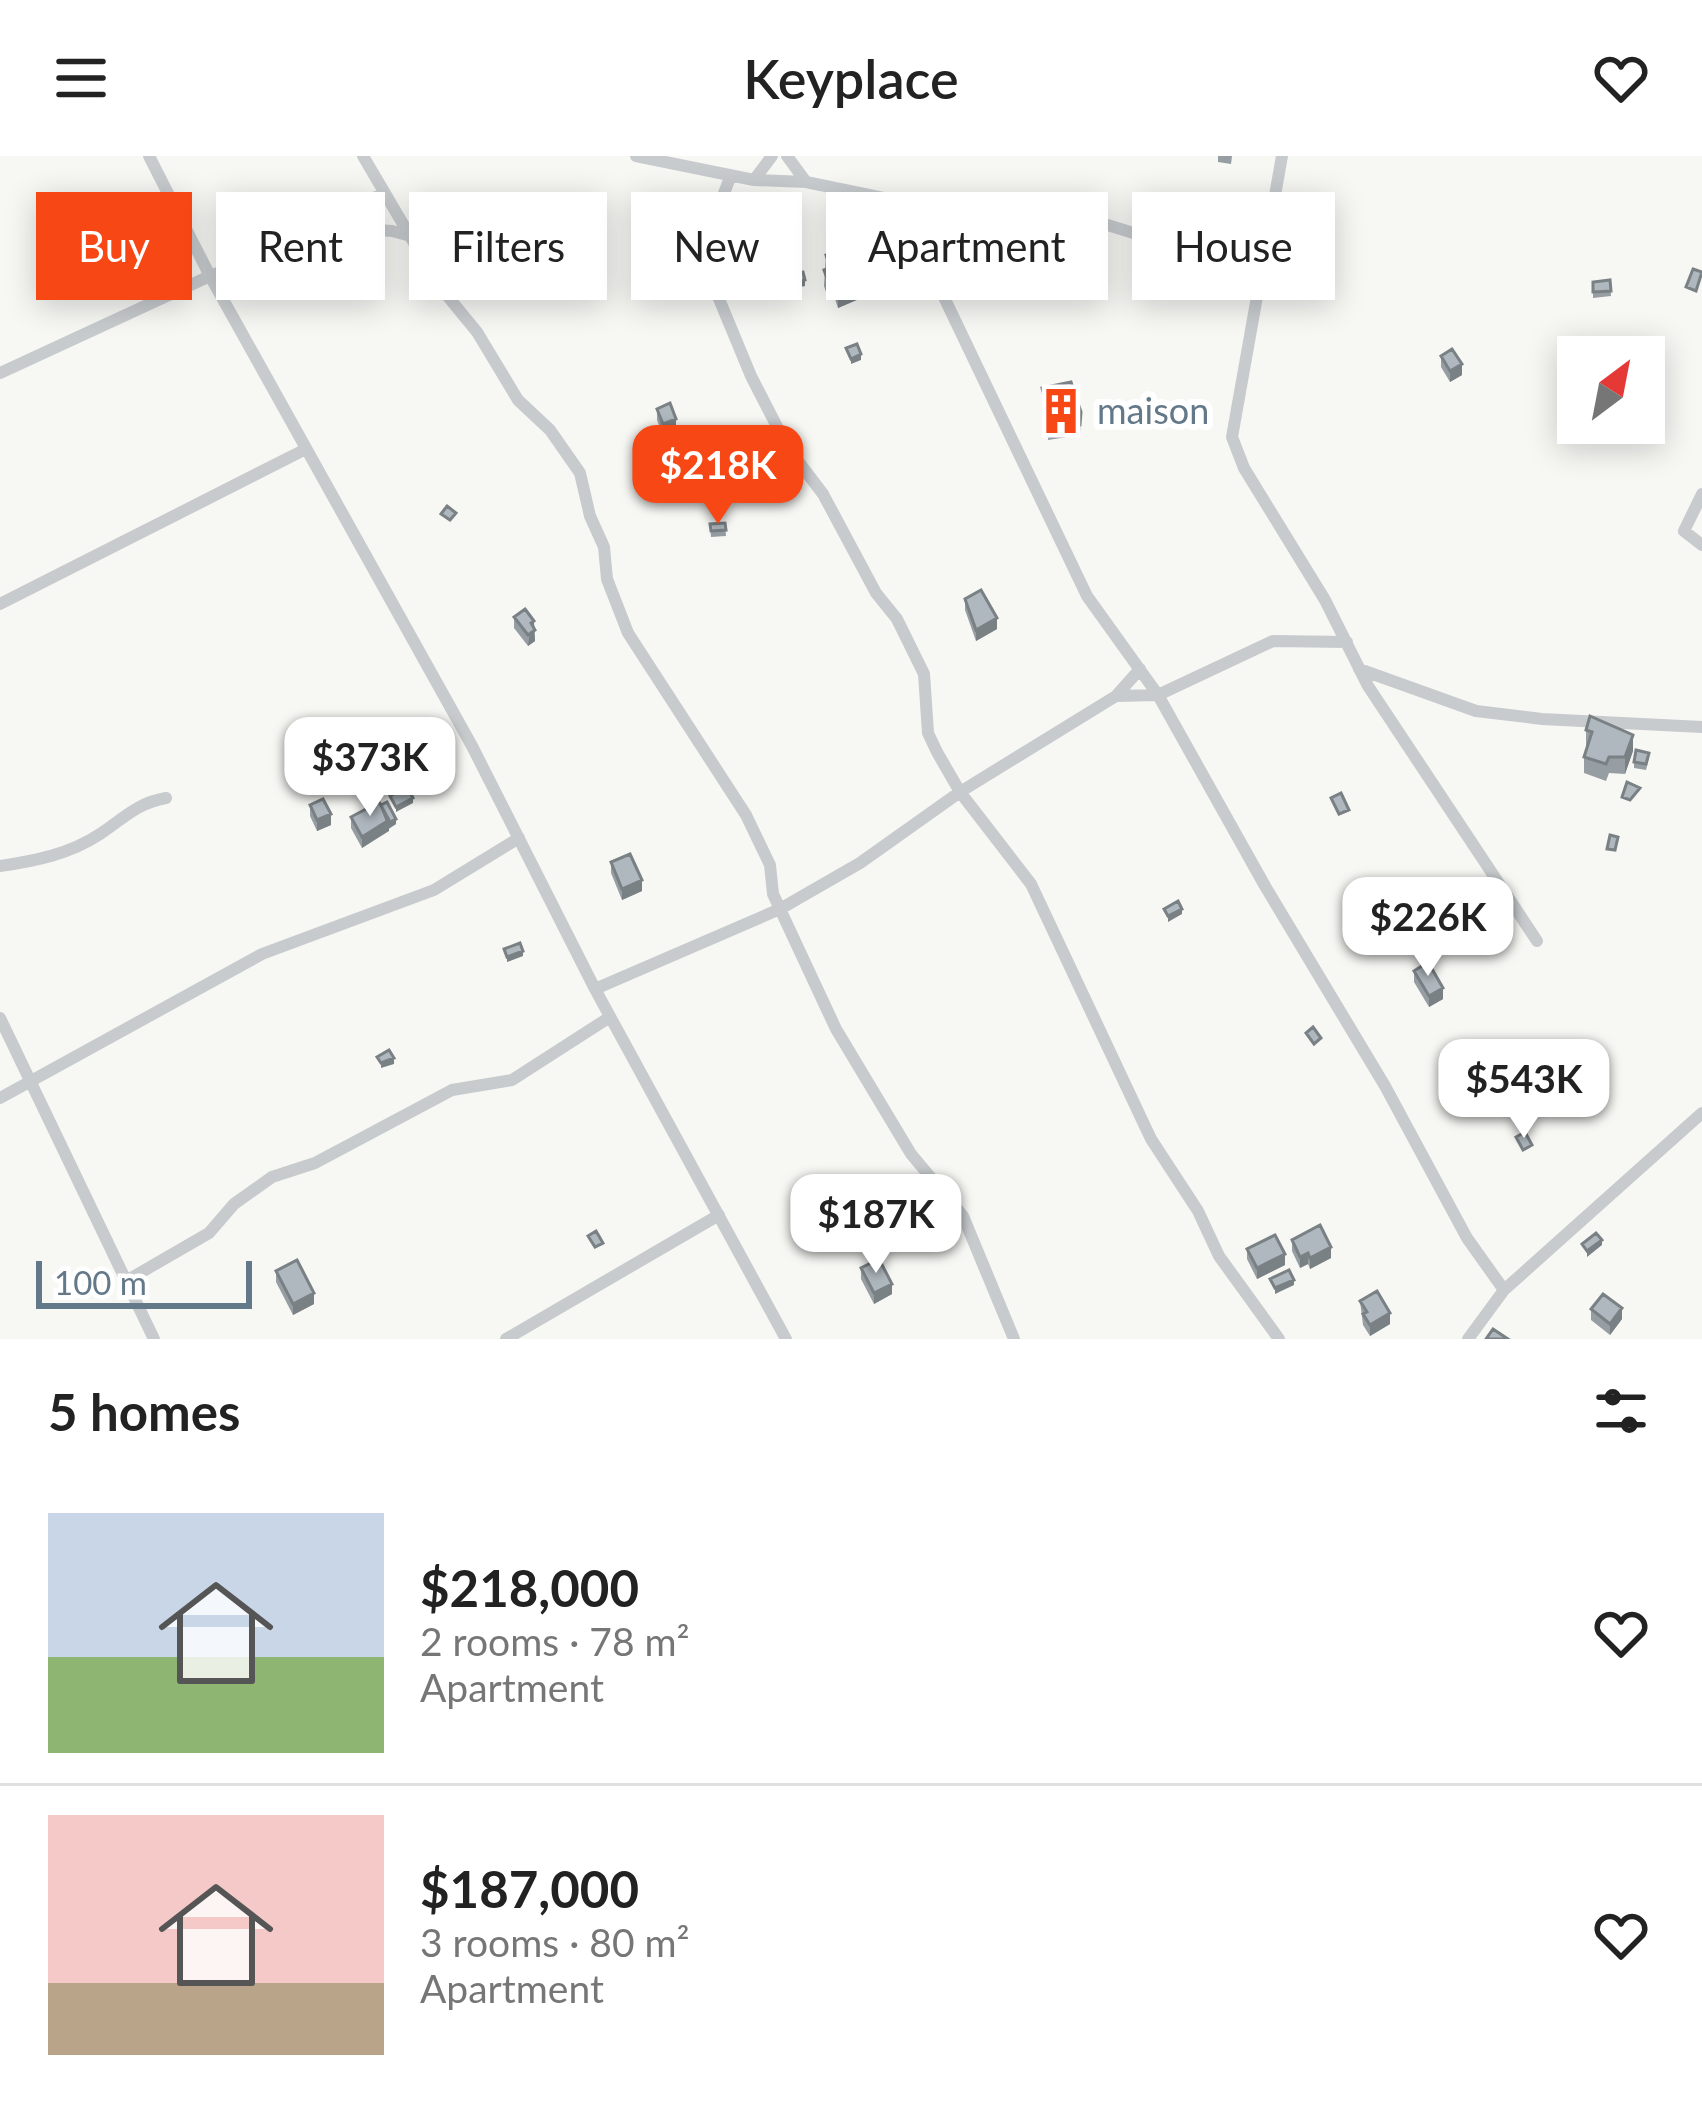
<!DOCTYPE html>
<html lang="en">
<head>
<meta charset="utf-8">
<style>
  :root { --surface:#fff; --page:#f6f6f6; --text:#222; --muted:#767676; --line:#e0e0e0; --accent:#f64715 }
  body { margin:0; font-family:Lato,sans-serif; background:var(--page); color:var(--text); height:100vh; display:flex; flex-direction:column; font-size:45px; white-space:nowrap }
  * { box-sizing:border-box; margin:0 }
  p { font-size:39px; color:var(--muted) }
  .icon { flex:none; width:66px; height:66px; fill:none; stroke:currentColor; stroke-width:2; stroke-linecap:round; stroke-linejoin:round }
  .map { position:relative; height:1183px; overflow:hidden }
  .sheet { display:flex; flex-direction:column; background:var(--surface); flex:1 }
  .sheet>* { flex:none }
  .banner { position:absolute; left:36px; top:36px; width:1632px; height:108px; display:flex; gap:24px }
  .needle { width:78px; rotate:32deg }
  .tools { position:absolute; left:1557px; top:180px; display:grid; gap:24px }
  .tools a { display:grid; place-items:center; width:108px; height:108px; border-radius:0px; background:var(--surface); box-shadow:0 6px 30px #0003; font-size:60px }
  .scale { position:absolute; left:36px; bottom:30px; width:216px; box-sizing:border-box; padding-left:12px; border:6px solid #637888; border-top:0; font-size:33px; line-height:42px; white-space:nowrap; color:#637888; -webkit-text-stroke:9px #fff; paint-order:stroke }
  .price { position:absolute; translate:-50% -102px; padding:0 27px; border-radius:24px; background:#fff; color:#222; font-size:39px; line-height:78px; filter:drop-shadow(0 3px 6px #0008) }
  .price::after { content:''; position:absolute; left:50%; top:72px; width:36px; height:27px; margin-left:-18px; background:inherit; clip-path:polygon(0 0,100% 0,50% 100%) }
  .price.current { background:var(--accent); color:#fff }
  ul { padding:0; list-style:none }
  li { display:flex; align-items:center; gap:36px; height:300px; padding:0 48px }
  li+li { border-top:3px solid var(--line) }
  li span { display:grid; place-items:center; flex:none; width:336px; height:240px; border-radius:0px; color:#555 }
  li>.icon { margin-inline-start:auto }
  span .icon { width:144px; height:144px; fill:#fffc; stroke-width:1 }
  li b { font-size:51px }
  h2 { display:flex; justify-content:space-between; align-items:center; height:144px; padding:0 48px; font-size:51px }
  .chip { padding:0 42px; border-radius:0px; background:var(--surface); box-shadow:0 6px 30px #0003; font-size:42px; line-height:108px }
  .chip.current { background:var(--accent); color:#fff }
  header { display:flex; justify-content:space-between; align-items:center; height:156px; padding:0 48px; background:var(--surface); font-size:54px; font-weight:600 }
  .map>svg:first-child { display:block }
</style>
</head>
<body>
<header><svg class="icon" aria-label="menu" viewBox="0 0 24 24"><path d="M4 6h16M4 12h16M4 18h16"/></svg>Keyplace<svg class="icon" aria-label="heart" viewBox="0 0 24 24"><path d="M12 20l-8-8c-3-5 5-10 8-4 3-6 11-1 8 4z"/></svg></header>
<div class="map">
<svg width="1702" height="1183" viewBox="0 0 1702 1183">
  <rect width="100%" height="100%" fill="#f7f7f4"/>
  <g fill="none" stroke-linecap="round" stroke-linejoin="round">
    <path stroke="#c7cbce" stroke-width="12" d="M149,0L210,120L472,590L595,833L786,1183
      M363,0L440,131L477,176L518,244L550,274L580,317L590,360L604,391L607,423L628,477L746,659L770,709L773,738L836,873L911,998L963,1060L1014,1183
      M636,0L754,24L806,26L898,45L930,43L1101,67L1260,116
      M787,0L806,26
      M1282,0L1232,281L1244,312L1325,444L1368,530L1537,785
      M731,19L721,45L704,70L706,99L717,138L751,220L788,292L823,338L876,437L897,463L924,518L928,577L937,596L960,636L1031,728L1151,983L1198,1055L1219,1100L1279,1183
      M754,24L772,0
      M898,45L1087,440L1158,539L1265,730L1385,930L1467,1082L1504,1134L1468,1183
      M335,71L355,50L383,38
      M0,217L210,120L335,71L392,75L411,80
      M1702,338L1684,375L1702,389
      M0,448L306,293
      M1359,513L1476,555L1542,563L1702,571
      M1116,540L1140,513
      M0,710C35,705 70,698 100,678C124,662 137,647 166,642
      M595,833L780,753L860,707L960,636L1116,540L1158,539L1273,485L1347,486
      M0,862L154,1183
      M0,942L262,798L434,734L519,682
      M126,1125L209,1077L234,1048L272,1021L315,1007L452,934L512,924L610,861
      M1504,1134L1702,957
      M506,1183L719,1059"/>
  </g>
  <path fill="#969ea3" d="M1218,0H1232L1231,8L1218,6Z
    M826,99L866,140L838,152L834,140L828,142L824,130Z
    M1610,124L1611,140L1593,142V126Z
    M1441,200L1462,219L1450,226L1441,211Z
    M1042,232L1081,256L1080,279L1048,284L1049,267L1042,243Z
    M657,253L676,274L663,279L657,264Z
    M725,367L726,380L711,381L710,368Z
    M965,443L997,473L976,485L965,454Z
    M514,461L534,472L535,485L528,490L514,472Z
    M1586,574L1633,595L1625,618L1609,617L1606,625L1584,617V601L1587,591H1586Z
    M1649,602L1646,614L1634,612V606Z
    M310,649L331,669L317,675L310,660Z
    M351,661L396,668L362,692L351,672Z
    M611,706L642,735L622,744L611,717Z
    M1421,762L1439,782L1438,792L1427,797L1419,780Z
    M1414,815L1443,843L1429,851L1414,826Z
    M1292,1084L1331,1102L1310,1113L1308,1108L1300,1112L1292,1095Z
    M1247,1093L1285,1109L1257,1123L1247,1103Z
    M861,1112L892,1138L874,1148L861,1123Z
    M276,1115L314,1148L293,1159L276,1126Z
    M1360,1145L1390,1168L1370,1180L1363,1169Z
    M1591,1153L1622,1163L1610,1179L1591,1164Z"/>
  <path fill="#7a8185" d="M542,96V102L531,105V100Z
    M589,118V123L575,128V122Z
    M834,123V140L828,142V125Z
    M805,124V130L791,133V128Z
    M866,124V140L838,152V136Z
    M861,198V204L851,208V203Z
    M1462,208V219L1450,226V215Z
    M676,263V274L663,279V268Z
    M997,462V473L976,485V474Z
    M534,465L535,485L528,490L531,467Z
    M1633,579V595L1625,618V601Z
    M413,642V647L396,656V651Z
    M331,658V669L317,675V664Z
    M396,663V668L389,672V675L362,692V681L389,664Z
    M642,724V735L622,744V733Z
    M1182,753V758L1168,766V760Z
    M1439,771L1438,792L1427,797V786L1434,773Z
    M523,795V800L507,806V801Z
    M1443,832V843L1429,851V840Z
    M394,902V908L381,912V907Z
    M1602,1084V1089L1587,1101V1095Z
    M1331,1091V1102L1310,1113V1102Z
    M1308,1097V1108L1300,1112V1101Z
    M1285,1098V1109L1257,1123V1112Z
    M1294,1124V1129L1275,1138V1132Z
    M892,1128V1138L874,1148V1137Z
    M314,1137V1148L293,1159V1148Z
    M1622,1152V1163L1610,1179V1168Z
    M1390,1157V1168L1370,1180V1169Z"/>
  <path fill="#afb8be" stroke="#7a8185" stroke-width="3" d="M537,82L542,96L531,100L523,87Z
    M849,92L854,111L861,108L866,124L838,136L834,123L828,125L824,114L830,112L826,99Z
    M580,105L589,118L575,122L570,108Z
    M1693,113L1702,116L1696,135L1686,131Z
    M803,116L805,124L791,128L789,120Z
    M1610,124L1611,135L1593,136V126Z
    M857,188L861,198L851,203L846,192Z
    M1452,193L1462,208L1450,215L1441,200Z
    M1071,226L1081,256L1080,269L1048,273L1049,259L1042,232Z
    M670,247L676,263L663,268L657,253Z
    M447,350L456,357L450,364L441,358Z
    M725,367L726,374L711,375L710,368Z
    M981,434L997,462L976,474L965,443Z
    M525,453L534,465L531,467L535,474L528,479L514,461Z
    M1590,560L1633,579L1625,601H1609L1606,608L1584,601L1592,576L1586,574Z
    M1636,594L1649,597L1646,608L1634,606Z
    M1627,626L1640,632L1630,644L1622,641Z
    M407,631L413,642L396,651L390,640Z
    M1341,637L1349,654L1339,658L1331,642Z
    M323,643L331,658L317,664L310,649Z
    M379,646L389,664L362,681L351,661Z
    M387,646L396,663L388,667L381,649Z
    M1610,679L1618,681L1615,694L1607,693Z
    M630,698L642,724L622,733L611,706Z
    M1178,745L1182,753L1168,760L1164,753Z
    M1432,757L1439,771L1434,773L1438,781L1427,786L1419,769L1423,767L1421,762Z
    M520,787L523,795L507,801L504,793Z
    M1428,806L1443,832L1429,840L1414,815Z
    M1313,871L1321,882L1314,888L1306,877Z
    M389,894L394,902L381,907L377,901Z
    M1525,976L1532,989L1523,994L1516,981Z
    M1320,1069L1331,1091L1310,1102L1308,1097L1300,1101L1292,1084Z
    M596,1075L603,1087L595,1091L588,1080Z
    M1596,1077L1602,1084L1587,1095L1582,1088Z
    M1275,1079L1285,1098L1257,1112L1247,1093Z
    M879,1103L892,1128L874,1137L861,1112Z
    M297,1104L314,1137L293,1148L276,1115Z
    M1289,1114L1294,1124L1275,1132L1270,1123Z
    M1377,1135L1390,1157L1370,1169L1363,1158L1367,1156L1360,1145Z
    M1603,1138L1622,1152L1610,1168L1591,1153Z
    M1493,1173L1508,1183H1486Z"/>
  <defs>
    <symbol id="building-bare" viewBox="-9 -9 18 18"><path d="M-4-6H4V6H1V3H-1V6H-4ZM-2.5-4.3h1.7v1.8h-1.7ZM.8-4.3h1.7v1.8H.8ZM-2.5-1h1.7V.8h-1.7ZM.8-1h1.7V.8H.8Z" fill="#f64715" stroke="#fff" stroke-width="2.5" paint-order="stroke"/></symbol>
  </defs>
  <g fill-rule="evenodd">
    <use href="#building-bare" x="1028" y="222" width="66" height="66"/>
  </g>
  <g text-anchor="middle" stroke-width="12" stroke-linejoin="round" paint-order="stroke">
    <g font-size="36" fill="#637888" stroke="#fff" text-anchor="start">
      <text x="1097" y="268">maison</text>
    </g>
  </g>
</svg>
<div class="tools">
<a><svg class="needle" viewBox="-14 -14 28 28"><path d="M0-13l5 13h-10z" fill="#e53935"/><path d="M0 13l5-13h-10z" fill="#767676"/></svg></a>
</div>
<div class="scale">100 m</div>
<b class="price current" style="left:718px;top:371px">$218K</b>
<b class="price" style="left:370px;top:663px">$373K</b>
<b class="price" style="left:1428px;top:823px">$226K</b>
<b class="price" style="left:1524px;top:985px">$543K</b>
<b class="price" style="left:876px;top:1120px">$187K</b>
<div class="banner">
<a class="chip current">Buy</a>
<a class="chip">Rent</a>
<a class="chip">Filters</a>
<a class="chip">New</a>
<a class="chip">Apartment</a>
<a class="chip">House</a>
</div>
</div>
<section class="sheet">
<h2>5 homes<svg class="icon" aria-label="filters" viewBox="0 0 24 24"><path d="M4 7h16M4 17h16"/><circle cx="9" cy="7" r="2"/><circle cx="15" cy="17" r="2"/></svg></h2>
<ul>
<li><span style="background:linear-gradient(#c9d6e8 60%,#8fb573 0)"><svg class="icon" aria-label="home" viewBox="0 0 24 24"><path d="M3 11l9-7 9 7M6 9v11h12V9"/></svg></span><div><b>$218,000</b><p>2 rooms · 78 m²</p><p>Apartment</p></div><svg class="icon" aria-label="heart" viewBox="0 0 24 24"><path d="M12 20l-8-8c-3-5 5-10 8-4 3-6 11-1 8 4z"/></svg></li>
<li><span style="background:linear-gradient(#f6c9c9 70%,#b9a48a 0)"><svg class="icon" aria-label="home" viewBox="0 0 24 24"><path d="M3 11l9-7 9 7M6 9v11h12V9"/></svg></span><div><b>$187,000</b><p>3 rooms · 80 m²</p><p>Apartment</p></div><svg class="icon" aria-label="heart" viewBox="0 0 24 24"><path d="M12 20l-8-8c-3-5 5-10 8-4 3-6 11-1 8 4z"/></svg></li>
</ul>
</section>
</body>
</html>
